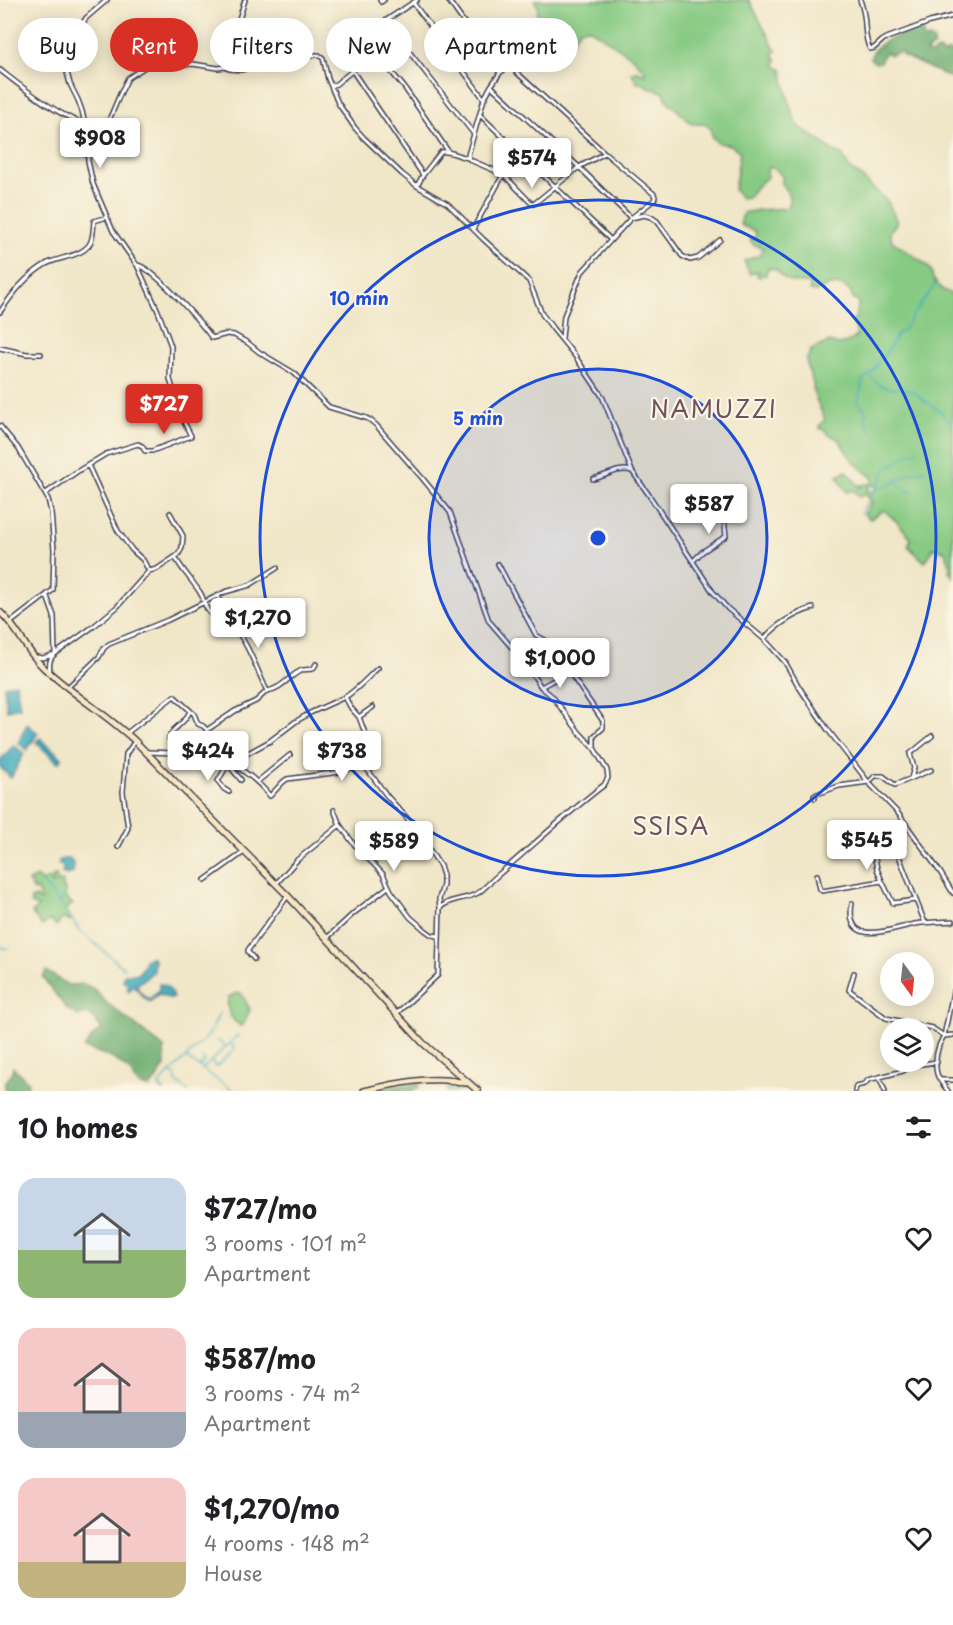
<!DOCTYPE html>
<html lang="en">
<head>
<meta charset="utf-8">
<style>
  :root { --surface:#fff; --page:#f2f2f2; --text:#202124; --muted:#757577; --accent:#d93025 }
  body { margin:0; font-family:"Playpen Sans",sans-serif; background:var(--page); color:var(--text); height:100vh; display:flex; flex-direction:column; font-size:22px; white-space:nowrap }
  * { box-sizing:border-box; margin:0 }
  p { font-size:20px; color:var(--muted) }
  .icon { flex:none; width:33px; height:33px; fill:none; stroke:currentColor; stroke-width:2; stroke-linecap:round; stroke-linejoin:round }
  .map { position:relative; height:1091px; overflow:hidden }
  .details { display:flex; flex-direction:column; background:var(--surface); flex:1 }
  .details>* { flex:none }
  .banner { position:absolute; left:18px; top:18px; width:600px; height:54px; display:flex; gap:12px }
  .needle { width:39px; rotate:165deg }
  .tools { position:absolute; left:880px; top:952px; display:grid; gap:12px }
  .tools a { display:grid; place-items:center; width:54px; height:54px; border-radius:50%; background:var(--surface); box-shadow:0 3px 15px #0003; font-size:30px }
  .price { position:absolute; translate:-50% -51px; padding:0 14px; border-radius:6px; background:#fff; color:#222; font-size:20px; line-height:39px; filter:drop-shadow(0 2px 3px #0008) }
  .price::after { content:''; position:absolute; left:50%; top:36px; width:18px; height:14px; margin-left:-9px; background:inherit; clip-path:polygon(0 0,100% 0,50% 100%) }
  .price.on { background:var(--accent); color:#fff }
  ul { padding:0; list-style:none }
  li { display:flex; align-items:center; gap:18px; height:150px; padding:0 18px }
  li span { display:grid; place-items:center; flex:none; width:168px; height:120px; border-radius:18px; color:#555 }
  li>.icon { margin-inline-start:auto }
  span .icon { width:72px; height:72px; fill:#fffc; stroke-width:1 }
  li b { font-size:26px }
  h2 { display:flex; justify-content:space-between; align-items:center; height:72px; padding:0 18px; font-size:26px }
  .chip { padding:0 21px; border-radius:27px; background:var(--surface); box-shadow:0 3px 15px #0003; font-size:21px; line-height:54px }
  .chip.on { background:var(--accent); color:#fff }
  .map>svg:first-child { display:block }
</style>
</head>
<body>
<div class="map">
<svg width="953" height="1091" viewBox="0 0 953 1091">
  <rect width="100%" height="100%" fill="#fcf5e5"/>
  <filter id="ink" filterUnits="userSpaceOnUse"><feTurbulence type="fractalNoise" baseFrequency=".0167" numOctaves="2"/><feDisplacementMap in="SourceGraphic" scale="12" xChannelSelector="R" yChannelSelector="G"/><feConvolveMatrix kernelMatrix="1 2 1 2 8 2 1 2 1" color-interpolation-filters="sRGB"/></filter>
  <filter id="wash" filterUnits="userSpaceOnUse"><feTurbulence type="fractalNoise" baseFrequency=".008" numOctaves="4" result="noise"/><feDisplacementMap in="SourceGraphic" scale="24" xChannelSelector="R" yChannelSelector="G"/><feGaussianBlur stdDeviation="1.35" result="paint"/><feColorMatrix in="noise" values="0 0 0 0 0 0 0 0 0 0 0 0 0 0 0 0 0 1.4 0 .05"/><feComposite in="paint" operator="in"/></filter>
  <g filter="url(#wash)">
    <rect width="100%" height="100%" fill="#f0e6c8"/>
    <path fill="#87ca83" stroke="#54765f" stroke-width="1.5" d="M534,0H749L776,51L773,55L777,60L775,64L778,68L782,69C785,83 790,115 798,125C805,133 814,136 822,142C828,146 834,154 842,155L850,169L858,174L888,202L897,222L890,232L892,241L924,263L931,270L933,279L937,284L943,290L953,295V577L949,571L950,564L945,551L933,548L931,553L925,562L908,546L911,538L898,523L884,510L870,519L864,514L872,502L865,494L859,497L853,490L847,492L837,476L847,471L860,488V485L869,484L870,486L867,490L874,492L877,488L871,484L873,481L872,477C858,468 846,454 839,439L829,435L825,430L821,429L819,426L825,420L814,394L813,383L807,366V359L811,350L829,342L839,345C845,342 852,341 857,336L855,326L852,322L856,316L859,302L853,299L850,291L841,285L828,286L815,292L810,291V283C798,284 783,282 777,270L771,268L767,269L766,275H762L760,277L757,276L759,271L750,274L744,261L760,255L763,248L753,244L750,240L756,236L755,231L740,225L743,213L759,210L788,208C791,198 788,191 781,183L783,178L777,170L770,167L767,170V177L752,191L749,197L741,198L734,190L740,152L731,145L718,143L712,137L711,128L704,124H692L667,100L664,92L651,89L642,83H637L632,73L636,70L645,74V71L632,57L589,28L580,29L570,45L561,42L558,36L546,43L545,39L552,32L555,25C550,20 543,19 537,15L538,7Z
      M54,876H56L58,883L62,881L63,883V887L66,892L64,897L73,904L65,910L70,917V921H67L63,918L56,926L51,921L47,922L42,926L32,913L38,907L31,904V899L36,897L38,900H41L37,890L34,891L28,881L37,877L41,882L48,878L53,884L52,878Z
      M241,993L250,1009L244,1024L241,1026C230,1019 226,1010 228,998L234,994Z
      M450,1082L467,1084L476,1091H447Z"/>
    <path fill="#6dae71" stroke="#486856" stroke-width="1.5" d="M916,28L922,31L924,39L930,38L934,41V46L926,51L932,55L935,51L939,50L943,54L949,51L953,53V79L903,56L900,52L890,55L885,52L880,62L875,63L870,58L875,49L884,42Z
      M46,971L68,985L84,984L94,989L107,1003L164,1048L165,1066L153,1084L149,1088L141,1086L133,1079V1075C118,1058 105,1055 84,1048L95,1034L102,1029L95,1020L87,1014L78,1016L65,1007L43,978Z
      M13,1067L29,1083L23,1091H5V1083L11,1075Z
      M419,1082V1088H413L414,1091H370Z"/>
    <path fill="#3daabc" stroke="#30667c" stroke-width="1.5" d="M16,683L20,707L7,710L4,686Z
      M27,724L38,733L27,750L19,743V741Z
      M40,738L62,758L60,762H57L36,742Z
      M14,745L24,754L11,778L0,767V760Z
      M70,858C73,864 76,866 72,874L70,873L67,875L62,873L64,868L58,864L60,860Z
      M150,957H153L155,962L153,966L154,971L137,985C138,991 144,997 150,999L159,990V984C169,985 171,990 173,998H168L158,994L150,1002L141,995L134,985L129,991L127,988L129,986L123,980V976L125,974H138L143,967L145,960Z"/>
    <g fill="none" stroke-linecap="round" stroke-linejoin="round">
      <path stroke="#3daabc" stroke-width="1.5" d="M869,376L880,385L888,388L905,389L916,393L923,400L943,413L945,418L953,424
        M871,431L865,418L866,415L865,410L858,403L863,379L871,373L877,366L876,364L883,358L898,333L904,330L912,316L935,285
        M895,482L910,492H913
        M875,489L887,486L909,474L926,470
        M861,513L882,478L885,470L891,464H895L905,455L917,451
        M42,882L66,911L80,931L124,968
        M59,903L66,895
        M0,947L9,949
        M217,1040L226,1047
        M186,1058L234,1091
        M212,1062L216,1067L235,1049L230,1043
        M199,1067L205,1061L202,1058
        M203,1069L238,1035
        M171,1074L175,1075L176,1081L188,1091
        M164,1091L158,1085L209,1035L219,1014"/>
    </g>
  </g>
  <g filter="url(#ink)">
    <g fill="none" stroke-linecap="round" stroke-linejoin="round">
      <defs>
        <path id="street" d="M380,0L381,2L384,0
          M417,0L385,21L364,39L341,54L423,175
          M448,0L500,73L491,86L579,167L631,218L654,200L655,197L654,194L605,153L514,70L515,64L510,65L500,73
          M860,0C862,5 863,10 864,15C866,27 864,38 870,49L874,48L884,39L930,22L953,16
          M414,4L484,99
          M385,21L473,133
          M57,34L70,84L78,100L82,111L87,133L88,161L93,184L113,231L134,261L137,265C153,267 201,323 212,338L227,334L234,335L248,343L259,352L294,373L329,407L366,418L370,420L376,425L423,479L450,512L489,621L526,664L541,687L552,696L579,732L594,748L607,770L608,778L604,785C567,813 534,845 498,875C492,880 485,888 478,893C466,900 449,898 440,908L438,975L397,1013
          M364,39L404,87L448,151
          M61,49L76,35L86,18L107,0
          M225,67L229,40L235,32L245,0
          M0,70C17,83 92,145 109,120L121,92L128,78L148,65L154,63L165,66L193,64L218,68L225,67L229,69L242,70L265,62L286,61L315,55H319L323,58L328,79L338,103L355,128L364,138L402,174L417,186L448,204L483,239L529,281L542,314L553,329L575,356L602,396L632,471L649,495L713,592L728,609L764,639L785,662L799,687L828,730L869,783L898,813L940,872L953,893
          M331,86L336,84L352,71
          M491,86L484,99L468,155L470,160L503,174L530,202L533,204L535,203L579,167L605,153
          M480,115L611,240
          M417,186L423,175L441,152C449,150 458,156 468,158
          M473,229L503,175
          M0,312C13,293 26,276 46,264C59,257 80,257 89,245C94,238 93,229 94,221L107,217
          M562,338L564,316L582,272L631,218L644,215L651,217L657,221L682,256L690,260L698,258L720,240
          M0,348L27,354H41
          M0,426L18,448L48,499L51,512L54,550L53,590L10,623
          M88,465L118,531L132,550L143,560L149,571
          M593,479C607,476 618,467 632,471
          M46,493L78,471L106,454L138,444L142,446L145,451H152L191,436L181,416L170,379L171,346L158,311L137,265
          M175,557C182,570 191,579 199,591C204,597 204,606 209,612C214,619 226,619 233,626C247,641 258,672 267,691
          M693,561L702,552L726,536L724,518L725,513L720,504
          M498,564L536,635L545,640L557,654L603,721V728L594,736V747
          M47,596L54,616L55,654C49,658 49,666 50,672
          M218,596L226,613L228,622
          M764,639C776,625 795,613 813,608
          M36,657L43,658L55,654L94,626L117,607L149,571L157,569L178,555L182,548L183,536L170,513
          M68,687L99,657L104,648L109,644L168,620L225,592L250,585L277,568
          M541,687L568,672
          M359,717L373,707
          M127,733L174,696L194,714L198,724L203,726L207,730
          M169,739C172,726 184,726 190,711
          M201,743C213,756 228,761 242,770C252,777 262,786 270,796L283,782L287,779L340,772L375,760L359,717L351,708L345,697C356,691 368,677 378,668
          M148,752L175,753L195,758L207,730L235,711L256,701L267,691C282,689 290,675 302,670C303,670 311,669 313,669L316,664
          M227,763L241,780
          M228,764L218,781L224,789L229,792
          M231,764L237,758H239L270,741L295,722L310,713L345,697
          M364,765L387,796L415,827L440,866L443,875V885L439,899L440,907
          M911,778L914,768L910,754L932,736
          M257,782L290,755
          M815,798L814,796L817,794L839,786L869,782L875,776H883L895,785L931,770
          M340,825L353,843L383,874L391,891L410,917L425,930L432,935L439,936
          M118,847L128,828L123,792L126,754L135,741
          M897,851L916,900
          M874,853L877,869L882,881
          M817,875L820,889L822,891L882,881L893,903L916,900L925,923
          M205,880L244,852
          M276,884L297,860L340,825L334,810
          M852,903C844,949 890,929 915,924C927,922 940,922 953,921
          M327,938L354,913L388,887
          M254,959L248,952V950L287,897
          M854,973L849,990L886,1018L932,1028L944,1036L953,1035
          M879,1077L885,1091
          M941,1080H953
          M855,1091L856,1086L865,1084L868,1080L903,1071L913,1065L937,1062
          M948,1091C944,1086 939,1080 937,1074C934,1062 937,1046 944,1036L953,992"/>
        <path id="secondary" d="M0,612C18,628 26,651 43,667C72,694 106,714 135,741L288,896L423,1043L478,1091
          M364,1091C397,1083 433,1075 466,1083"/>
      </defs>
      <use href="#street" stroke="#413f50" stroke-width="6"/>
      <use href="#secondary" stroke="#413f50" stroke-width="8"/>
      <use href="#street" stroke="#fff" stroke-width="3"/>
      <use href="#secondary" stroke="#f9e7c3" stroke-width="5"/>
    </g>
  </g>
  <circle cx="598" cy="538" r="169" fill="#1d4ed8" fill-opacity=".12"/>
  <g fill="none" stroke="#1d4ed8" stroke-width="3">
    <circle cx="598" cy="538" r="169"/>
    <circle cx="598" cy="538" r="338"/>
  </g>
  <g text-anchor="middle" stroke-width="4.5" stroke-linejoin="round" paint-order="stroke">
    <g font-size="24" letter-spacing="1.5" fill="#6e525e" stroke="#fcf5e5">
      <text x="714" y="418">NAMUZZI</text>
      <text x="671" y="835">SSISA</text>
    </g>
  </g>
  <circle cx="598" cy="538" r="9" fill="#1d4ed8" stroke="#fcf5e5" stroke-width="3"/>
  <g font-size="18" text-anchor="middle" font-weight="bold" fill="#1d4ed8" stroke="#fcf5e5" stroke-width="4.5" stroke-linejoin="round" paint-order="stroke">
    <text x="359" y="305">10 min</text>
    <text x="478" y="425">5 min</text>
  </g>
</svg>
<div class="tools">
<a><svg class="needle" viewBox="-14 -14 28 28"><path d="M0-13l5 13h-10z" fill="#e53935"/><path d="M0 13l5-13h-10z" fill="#757577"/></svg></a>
<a><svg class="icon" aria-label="layers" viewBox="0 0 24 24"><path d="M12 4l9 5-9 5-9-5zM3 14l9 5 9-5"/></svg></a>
</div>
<b class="price" style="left:100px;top:169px">$908</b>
<b class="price" style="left:532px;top:189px">$574</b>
<b class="price on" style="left:164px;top:435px">$727</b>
<b class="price" style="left:709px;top:535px">$587</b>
<b class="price" style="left:258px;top:649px">$1,270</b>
<b class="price" style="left:560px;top:689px">$1,000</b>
<b class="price" style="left:208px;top:782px">$424</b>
<b class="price" style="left:342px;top:782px">$738</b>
<b class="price" style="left:867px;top:871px">$545</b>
<b class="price" style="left:394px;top:872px">$589</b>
<div class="banner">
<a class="chip">Buy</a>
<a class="chip on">Rent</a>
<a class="chip">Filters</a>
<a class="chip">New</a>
<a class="chip">Apartment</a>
</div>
</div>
<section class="details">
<h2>10 homes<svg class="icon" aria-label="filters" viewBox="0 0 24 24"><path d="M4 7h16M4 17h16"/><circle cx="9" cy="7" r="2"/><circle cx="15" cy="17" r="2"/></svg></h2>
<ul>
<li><span style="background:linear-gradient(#c9d6e8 60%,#8fb573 0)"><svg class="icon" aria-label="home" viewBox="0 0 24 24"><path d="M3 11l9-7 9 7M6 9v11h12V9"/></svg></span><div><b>$727/mo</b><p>3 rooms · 101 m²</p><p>Apartment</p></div><svg class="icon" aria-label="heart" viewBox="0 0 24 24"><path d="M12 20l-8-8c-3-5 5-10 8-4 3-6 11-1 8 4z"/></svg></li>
<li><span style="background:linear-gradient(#f6c9c9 70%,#9aa5b1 0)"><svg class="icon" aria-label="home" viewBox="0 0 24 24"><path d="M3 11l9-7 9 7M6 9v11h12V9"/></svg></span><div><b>$587/mo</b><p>3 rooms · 74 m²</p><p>Apartment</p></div><svg class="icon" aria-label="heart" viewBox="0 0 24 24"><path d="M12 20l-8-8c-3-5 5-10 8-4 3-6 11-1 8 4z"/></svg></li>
<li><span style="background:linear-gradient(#f6c9c9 70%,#c2b280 0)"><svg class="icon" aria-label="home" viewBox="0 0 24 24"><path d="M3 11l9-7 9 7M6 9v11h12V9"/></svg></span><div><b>$1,270/mo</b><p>4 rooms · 148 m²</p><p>House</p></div><svg class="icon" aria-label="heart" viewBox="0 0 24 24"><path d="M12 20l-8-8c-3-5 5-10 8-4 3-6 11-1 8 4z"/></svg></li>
</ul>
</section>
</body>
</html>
